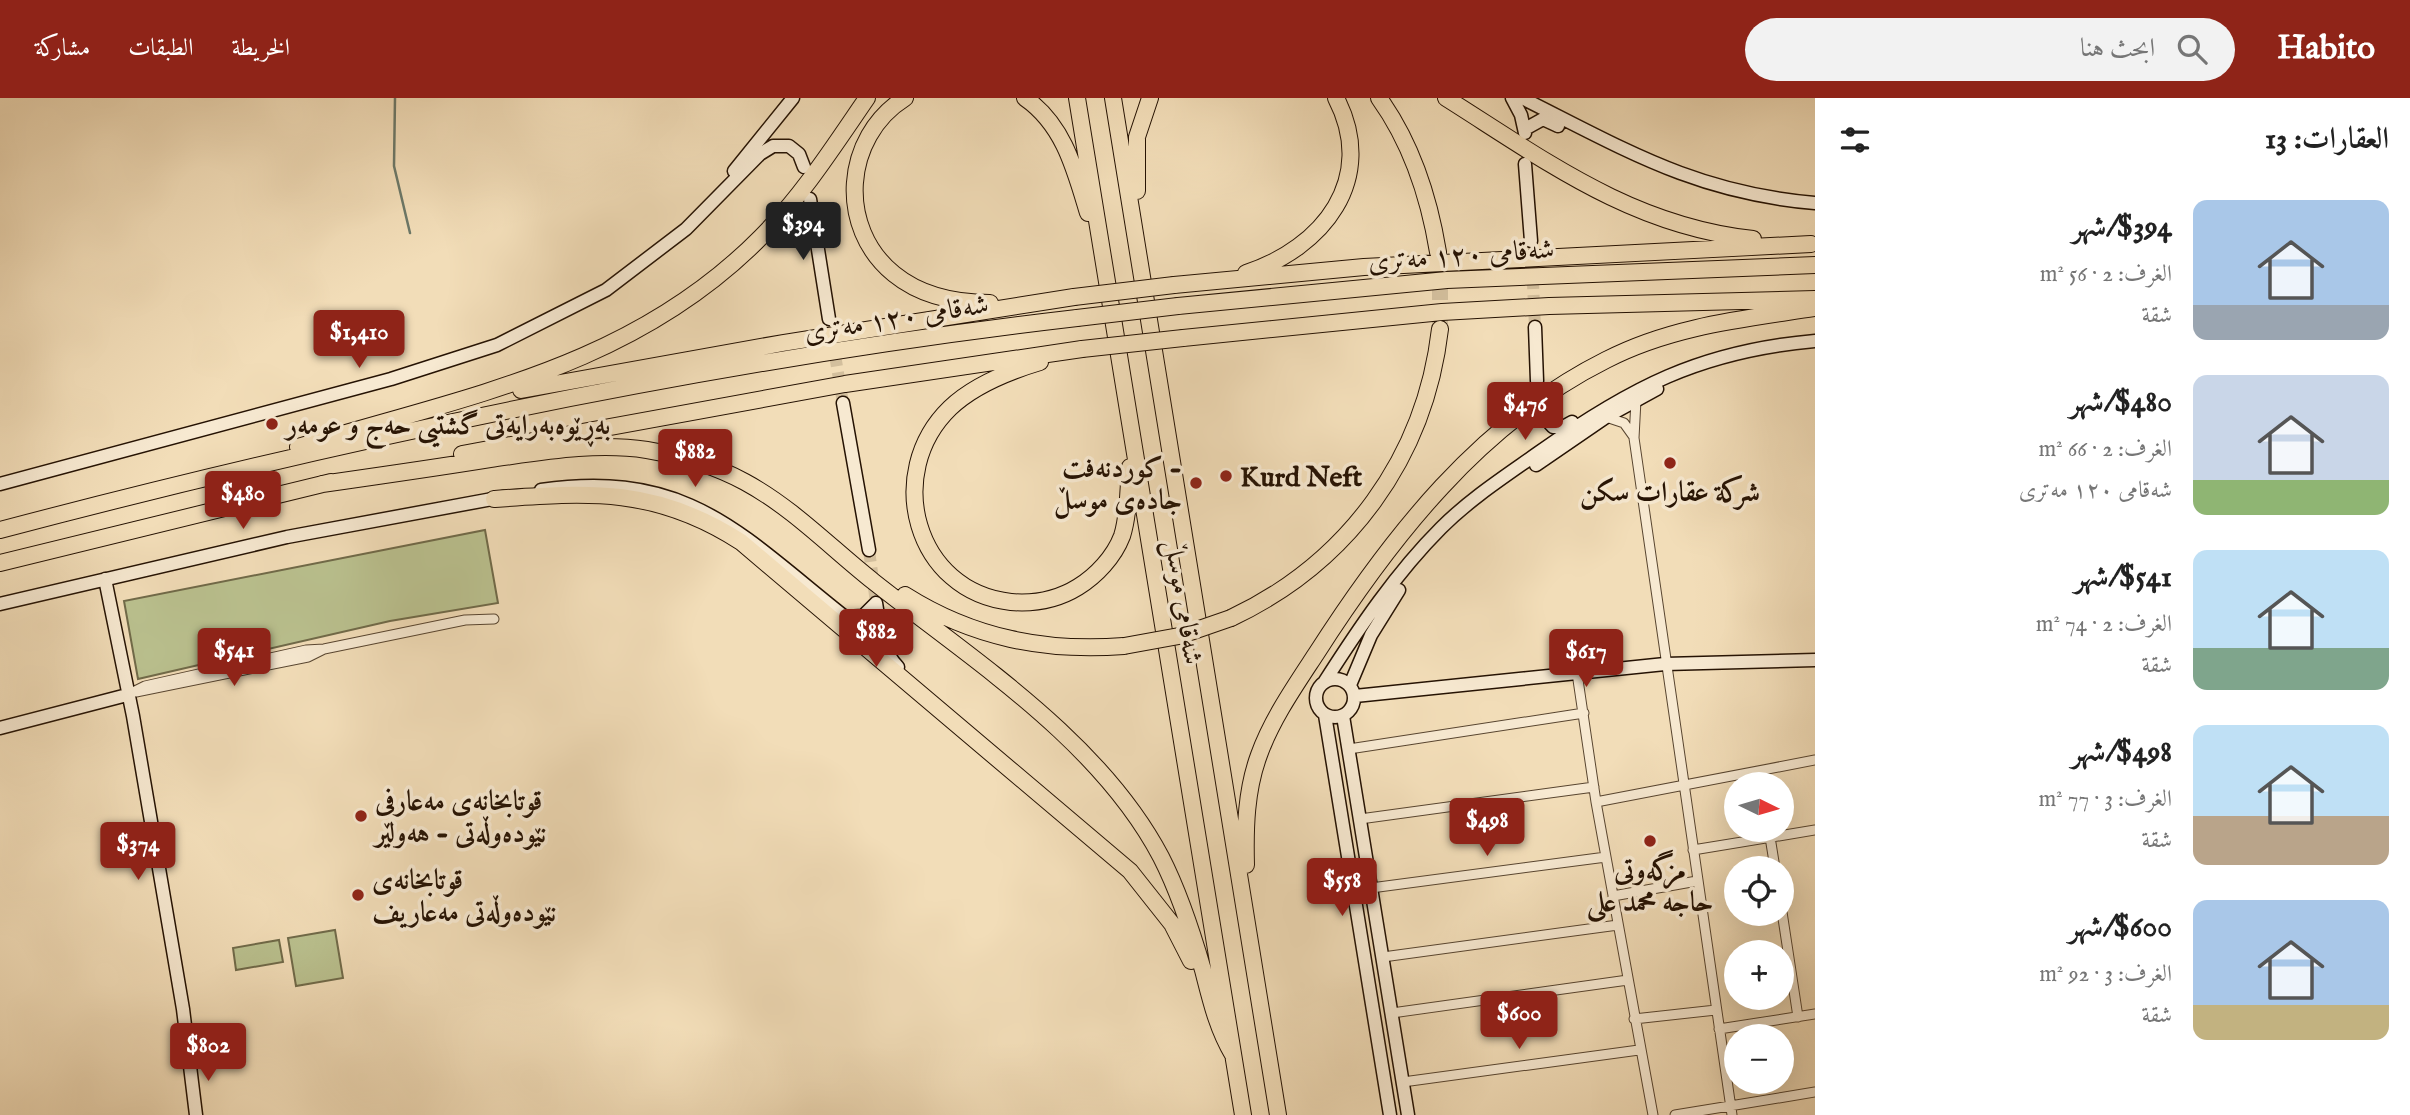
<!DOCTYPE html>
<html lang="ar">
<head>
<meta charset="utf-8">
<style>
  :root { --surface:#fff; --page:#f2f2f2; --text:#222; --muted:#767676; --accent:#8f2418 }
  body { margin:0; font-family:"IM FELL English",Amiri,serif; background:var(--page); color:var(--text); direction:rtl; height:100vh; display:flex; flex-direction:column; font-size:26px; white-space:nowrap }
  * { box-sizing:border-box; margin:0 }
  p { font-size:23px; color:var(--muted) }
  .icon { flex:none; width:38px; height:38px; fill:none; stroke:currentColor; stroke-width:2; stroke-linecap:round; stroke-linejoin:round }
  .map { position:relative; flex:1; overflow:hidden; direction:ltr }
  .details { display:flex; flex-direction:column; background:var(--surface); width:595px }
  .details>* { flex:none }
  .needle { width:46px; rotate:95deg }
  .controls { position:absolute; left:1724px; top:674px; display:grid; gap:14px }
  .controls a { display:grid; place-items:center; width:70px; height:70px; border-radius:50%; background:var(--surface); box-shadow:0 7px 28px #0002; font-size:35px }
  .price { position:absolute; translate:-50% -60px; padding:0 16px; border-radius:7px; background:var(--accent); color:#fff; font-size:23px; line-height:46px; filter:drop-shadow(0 2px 4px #0008) }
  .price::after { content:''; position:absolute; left:50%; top:42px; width:21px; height:16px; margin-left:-10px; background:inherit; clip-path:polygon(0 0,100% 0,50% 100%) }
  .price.selected { background:#222; color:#fff }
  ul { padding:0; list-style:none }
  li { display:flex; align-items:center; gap:21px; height:175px; padding:0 21px }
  li span { display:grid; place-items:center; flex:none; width:196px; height:140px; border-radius:14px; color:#555 }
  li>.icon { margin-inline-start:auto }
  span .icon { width:84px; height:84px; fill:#fffc; stroke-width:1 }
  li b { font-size:30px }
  h2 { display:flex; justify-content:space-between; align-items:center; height:84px; padding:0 21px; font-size:30px }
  header { display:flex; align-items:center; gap:42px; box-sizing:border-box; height:98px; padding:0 35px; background:var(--accent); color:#fff }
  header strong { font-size:33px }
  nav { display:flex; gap:38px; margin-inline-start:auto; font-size:24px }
  .search { width:490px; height:63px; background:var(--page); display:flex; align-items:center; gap:18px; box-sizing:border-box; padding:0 24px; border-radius:38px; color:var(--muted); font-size:26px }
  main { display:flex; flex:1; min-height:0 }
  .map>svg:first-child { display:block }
</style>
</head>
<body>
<header>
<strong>Habito</strong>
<div class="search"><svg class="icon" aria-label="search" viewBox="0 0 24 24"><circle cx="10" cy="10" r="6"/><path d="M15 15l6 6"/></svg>ابحث هنا</div>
<nav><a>الخريطة</a><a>الطبقات</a><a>مشاركة</a></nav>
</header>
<main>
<section class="details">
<h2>العقارات: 13<svg class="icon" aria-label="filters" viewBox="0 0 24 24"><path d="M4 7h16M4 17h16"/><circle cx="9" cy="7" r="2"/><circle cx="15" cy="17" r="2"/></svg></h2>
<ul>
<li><span style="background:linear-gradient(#a9c7e8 75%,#9aa5b1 0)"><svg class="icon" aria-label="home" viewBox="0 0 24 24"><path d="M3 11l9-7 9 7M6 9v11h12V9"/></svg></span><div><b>$394/شهر</b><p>الغرف: 2 · 56 m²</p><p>شقة</p></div></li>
<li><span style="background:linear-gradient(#c9d6e8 75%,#8fb573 0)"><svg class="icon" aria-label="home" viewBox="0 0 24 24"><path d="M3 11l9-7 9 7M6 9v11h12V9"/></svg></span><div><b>$480/شهر</b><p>الغرف: 2 · 66 m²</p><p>شەقامی ١٢٠ مەتری</p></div></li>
<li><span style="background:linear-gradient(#bfe0f5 70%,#7fa58c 0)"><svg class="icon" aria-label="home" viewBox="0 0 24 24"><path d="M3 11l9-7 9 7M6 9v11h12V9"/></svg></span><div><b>$541/شهر</b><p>الغرف: 2 · 74 m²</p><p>شقة</p></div></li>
<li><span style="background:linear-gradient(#bfe0f5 65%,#b9a48a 0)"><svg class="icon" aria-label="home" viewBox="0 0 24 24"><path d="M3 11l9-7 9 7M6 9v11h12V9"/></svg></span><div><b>$498/شهر</b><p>الغرف: 3 · 77 m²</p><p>شقة</p></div></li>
<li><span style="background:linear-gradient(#a9c7e8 75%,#c2b280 0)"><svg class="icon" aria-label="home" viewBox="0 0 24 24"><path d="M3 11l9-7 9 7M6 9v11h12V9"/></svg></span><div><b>$600/شهر</b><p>الغرف: 3 · 92 m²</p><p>شقة</p></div></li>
</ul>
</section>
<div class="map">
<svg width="1815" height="1017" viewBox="0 0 1815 1017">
  <rect width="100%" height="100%" fill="#f2ddb8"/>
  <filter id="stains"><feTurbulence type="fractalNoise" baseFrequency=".00286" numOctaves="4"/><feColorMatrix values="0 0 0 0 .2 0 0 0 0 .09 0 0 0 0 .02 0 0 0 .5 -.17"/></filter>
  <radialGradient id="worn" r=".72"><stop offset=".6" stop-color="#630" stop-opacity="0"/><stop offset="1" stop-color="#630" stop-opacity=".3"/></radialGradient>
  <path fill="#bac18f" stroke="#706a49" stroke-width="2" d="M485,432L498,505L390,523L138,581L124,503Z
    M335,832L343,880L296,888L288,840Z
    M279,842L283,864L236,872L233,850Z"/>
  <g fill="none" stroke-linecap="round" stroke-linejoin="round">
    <path stroke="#6c7868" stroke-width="2.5" d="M395,0L394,68L410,135"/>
    <path stroke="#d3bf9d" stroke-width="12" stroke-dasharray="12 6" stroke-linecap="butt" d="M1531,143L1535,229
      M829,221L843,305
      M869,452L876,505"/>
    <path stroke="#d3bf9d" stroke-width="16" stroke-dasharray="16 8" stroke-linecap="butt" d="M1440,226V171"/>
    <defs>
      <path id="street" d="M1636,302L1634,340L1732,1017
        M1606,319L1624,325L1634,339
        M1577,575L1596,704L1653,1017
        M136,594L308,559L324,551
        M127,597L145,588L306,552L324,551L465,522L494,521
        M1349,651L1584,615
        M1596,704L1815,662
        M1360,721L1594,689
        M1770,739L1775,770
        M1693,752L1815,732
        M1371,790L1606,759
        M1613,798L1697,783
        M1782,814L1798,919
        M1383,859L1618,827
        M1392,915L1628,882
        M1634,921L1716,912
        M1719,931L1815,916
        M1403,984L1639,952
        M1675,1017L1815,994"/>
      <path id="secondary" d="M1512,0L1521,17L1525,35
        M1522,0C1626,52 1696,95 1815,105
        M1525,31L1543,21L1558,28
        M1525,66L1531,143
        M734,73L793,0
        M810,101L829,221
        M1535,229L1537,283
        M843,305L869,452
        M1540,315L1553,329H1563L1572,324
        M1536,367L1606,319L1657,291
        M0,386L391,281L497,247L606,192L686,131L760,56L773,48H789L799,56L804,69
        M541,392C688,371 740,436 845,519L863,518L876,505
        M105,481L133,618L183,911L196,1017
        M876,505C880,528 881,552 898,569
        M0,506L287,439L503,399
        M1316 600a19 19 0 1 1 38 0a19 19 0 1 1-38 0Z
        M1325,583C1359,530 1396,475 1441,430C1470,401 1504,379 1538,355C1630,290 1700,253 1815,243
        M1350,587L1371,537L1399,492
        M1355,598L1665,566L1815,562
        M1325,617L1390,1017
        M1343,618L1408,1017
        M0,630L127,597"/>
      <path id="highway" d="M905,0C843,39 837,130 894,176C921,198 957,205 990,205
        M1025,0C1064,27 1075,72 1088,115
        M1077,0L1243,1017
        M1113,0L1278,1017
        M1379,0C1412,46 1429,99 1438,154
        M1446,0C1546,63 1632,128 1753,141
        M1137,93V39L1150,0
        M1246,175C1323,150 1378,81 1336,0
        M1174,187L1364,169L1811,146
        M1178,208L1447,182L1815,167
        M1183,240L1442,214L1549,208L1815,201
        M1040,264C1010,273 973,288 950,310C883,375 915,494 1011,504C1035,506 1057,502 1078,489C1096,478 1114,459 1122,438C1129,416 1128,391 1130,369
        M521,292L783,245L1074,199
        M298,349C465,298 632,270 761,139C802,98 834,48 867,0
        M462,356L845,286L1082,251
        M322,386C378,378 434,370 490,361C541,354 595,344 647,352C682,358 714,367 745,384C793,410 831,450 874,484C974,563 1100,643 1161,759C1179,794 1192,834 1203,872C1211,903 1217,930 1233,957
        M494,401C590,394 656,389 741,444L1130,773L1172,826L1191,863
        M0,432C353,339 714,262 1077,220
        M0,465L331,384
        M905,497C973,540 1045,554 1124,548
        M1231,520C1348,465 1425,360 1440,231
        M1246,767C1245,730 1246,692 1259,657C1272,621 1295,588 1316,556C1391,439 1480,325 1606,262C1672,228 1743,221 1815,210"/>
    </defs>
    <use href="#street" stroke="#584530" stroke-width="11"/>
    <use href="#secondary" stroke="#251203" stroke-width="15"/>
    <use href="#highway" stroke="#251203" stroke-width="18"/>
    <use href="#street" stroke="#f7e9d1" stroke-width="9"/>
    <use href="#secondary" stroke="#f7e9d1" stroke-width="12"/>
    <use href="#highway" stroke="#f2ddb8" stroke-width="16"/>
    <defs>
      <path id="highway-bridge" d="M1074,199L1174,187
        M1077,220L1178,208
        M1082,251L1183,240
        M1124,548L1179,538L1231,520"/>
    </defs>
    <use href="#highway-bridge" stroke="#251203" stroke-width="18" stroke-linecap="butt"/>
    <use href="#highway-bridge" stroke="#f2ddb8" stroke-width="16"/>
  </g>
  <g fill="#8f2418" stroke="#f7e9d1" stroke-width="2.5">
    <circle cx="272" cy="326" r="7"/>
    <circle cx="1670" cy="365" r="7"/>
    <circle cx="1226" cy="378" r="7"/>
    <circle cx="1196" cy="385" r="7"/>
    <circle cx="361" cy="718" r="7"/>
    <circle cx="1650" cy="743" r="7"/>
    <circle cx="358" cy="797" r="7"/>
  </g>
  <g text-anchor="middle" stroke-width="7" stroke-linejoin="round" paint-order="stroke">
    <g font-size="28" fill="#251203" stroke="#f7e9d1">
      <text transform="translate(1461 156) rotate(-4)" y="10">شەقامی ١٢٠ مەتری</text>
      <text transform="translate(896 219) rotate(-9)" y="10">شەقامی ١٢٠ مەتری</text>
      <text transform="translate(1185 504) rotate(81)" y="10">شەقامی موسڵ</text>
    </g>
    <g font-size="28" font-weight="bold" fill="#251203" stroke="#f7e9d1" text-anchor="start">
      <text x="286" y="336">بەڕێوەبەرایەتی گشتیی حەج و عومەر</text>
      <text x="1182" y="379" text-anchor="end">کوردنەفت -<tspan x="1182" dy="32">جادەی موسڵ</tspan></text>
      <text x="1240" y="388">Kurd Neft</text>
      <text x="1670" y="403" text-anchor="middle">شركة عقارات سكن</text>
      <text x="375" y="712">قوتابخانەی مەعارفی<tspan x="375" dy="32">نێودەوڵەتی - هەولێر</tspan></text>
      <text x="1650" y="781" text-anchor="middle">مزگه‌وتی<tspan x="1650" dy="32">حاجه‌ محمد علی</tspan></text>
      <text x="372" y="791">قوتابخانەی<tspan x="372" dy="32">نێودەوڵەتی مەعاریف</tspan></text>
    </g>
  </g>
  <rect width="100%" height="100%" filter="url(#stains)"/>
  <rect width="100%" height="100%" fill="url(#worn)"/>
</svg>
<div class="controls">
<a><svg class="needle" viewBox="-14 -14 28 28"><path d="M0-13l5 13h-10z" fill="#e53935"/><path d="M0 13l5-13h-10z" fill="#767676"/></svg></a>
<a><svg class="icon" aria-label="locate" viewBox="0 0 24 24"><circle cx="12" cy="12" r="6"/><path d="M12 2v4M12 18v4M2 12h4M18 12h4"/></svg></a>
<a>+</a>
<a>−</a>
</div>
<b class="price selected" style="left:803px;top:164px">$394</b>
<b class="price" style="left:359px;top:272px">$1,410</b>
<b class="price" style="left:1525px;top:344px">$476</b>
<b class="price" style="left:695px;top:391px">$882</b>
<b class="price" style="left:243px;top:433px">$480</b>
<b class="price" style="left:876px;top:571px">$882</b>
<b class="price" style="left:234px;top:590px">$541</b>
<b class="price" style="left:1586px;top:591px">$617</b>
<b class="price" style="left:1487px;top:760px">$498</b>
<b class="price" style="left:138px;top:784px">$374</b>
<b class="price" style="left:1342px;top:820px">$558</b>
<b class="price" style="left:1519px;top:953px">$600</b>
<b class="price" style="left:208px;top:985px">$802</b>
</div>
</main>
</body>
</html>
